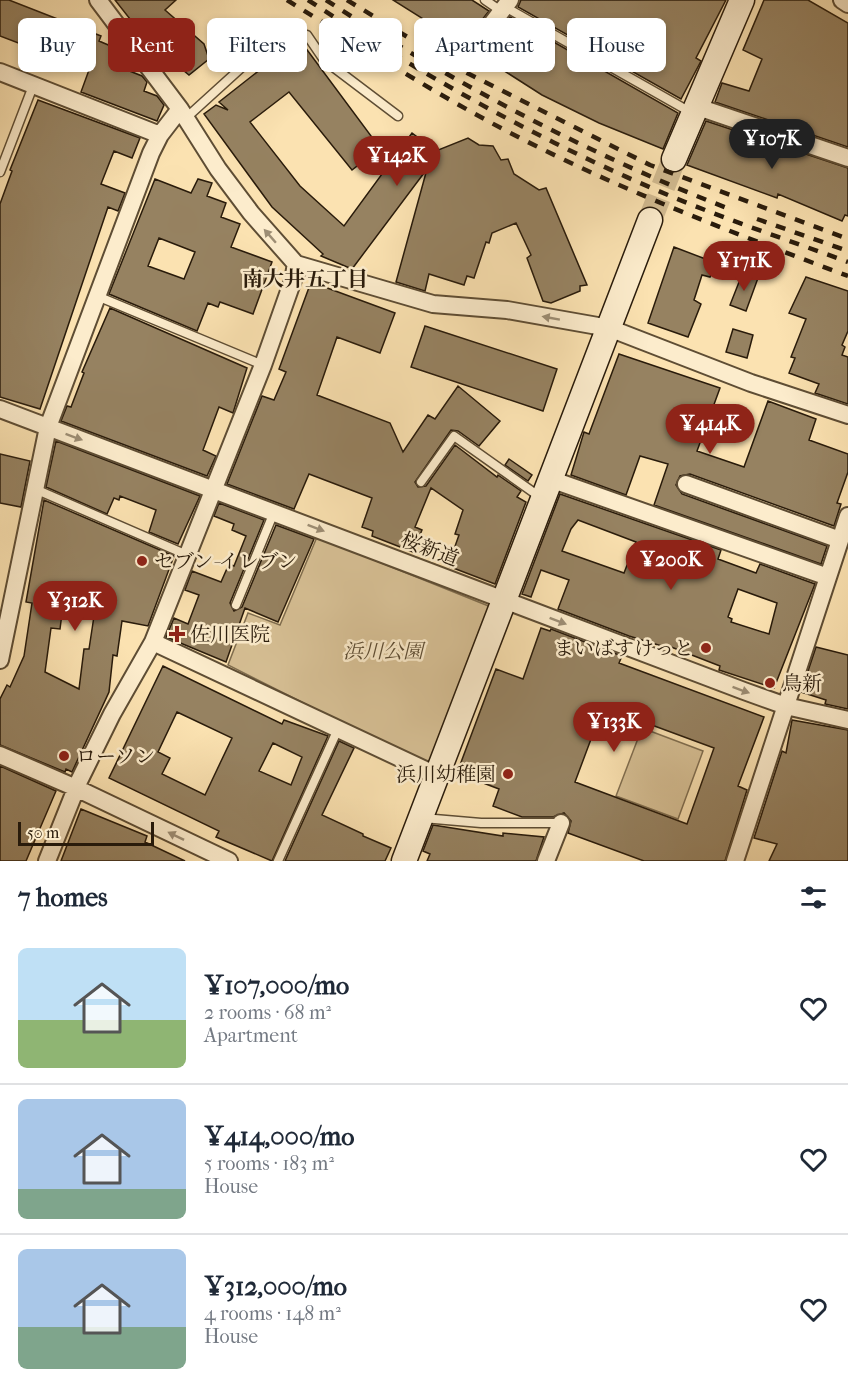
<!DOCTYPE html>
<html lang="en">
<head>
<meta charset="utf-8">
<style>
  :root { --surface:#fff; --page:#f2f2f3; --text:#1f2937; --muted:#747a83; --line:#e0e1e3; --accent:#8f2418 }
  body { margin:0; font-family:"IM FELL French Canon","Noto Serif JP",serif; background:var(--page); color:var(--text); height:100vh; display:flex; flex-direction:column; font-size:22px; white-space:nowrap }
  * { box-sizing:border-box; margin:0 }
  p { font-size:20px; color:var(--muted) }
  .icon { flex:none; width:33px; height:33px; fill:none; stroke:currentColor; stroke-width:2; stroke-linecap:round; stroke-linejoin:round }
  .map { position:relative; height:861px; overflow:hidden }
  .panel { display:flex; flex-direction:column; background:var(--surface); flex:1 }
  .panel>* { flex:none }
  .top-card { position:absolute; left:18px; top:18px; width:813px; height:54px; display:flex; gap:12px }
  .scale { position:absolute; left:18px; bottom:15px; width:136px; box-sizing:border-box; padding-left:6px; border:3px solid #291b0b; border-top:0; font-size:16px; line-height:21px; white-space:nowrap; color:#291b0b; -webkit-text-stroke:4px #fceccc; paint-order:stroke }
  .price { position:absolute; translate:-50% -51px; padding:0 14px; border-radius:21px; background:var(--accent); color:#fff; font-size:20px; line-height:39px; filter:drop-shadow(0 2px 3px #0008) }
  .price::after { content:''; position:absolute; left:50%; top:36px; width:18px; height:14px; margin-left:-9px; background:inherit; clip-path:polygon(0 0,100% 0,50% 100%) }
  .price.selected { background:#222; color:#fff }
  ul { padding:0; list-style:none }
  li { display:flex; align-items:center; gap:18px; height:150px; padding:0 18px }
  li+li { border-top:2px solid var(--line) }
  li span { display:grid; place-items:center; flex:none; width:168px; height:120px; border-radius:9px; color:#555 }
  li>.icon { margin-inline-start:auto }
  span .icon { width:72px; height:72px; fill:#fffc; stroke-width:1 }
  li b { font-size:26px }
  h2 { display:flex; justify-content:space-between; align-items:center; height:72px; padding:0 18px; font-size:26px }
  .chip { padding:0 21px; border-radius:9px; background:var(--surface); box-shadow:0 3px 9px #0003; font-size:21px; line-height:54px }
  .chip.selected { background:var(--accent); color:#fff }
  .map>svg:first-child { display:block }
</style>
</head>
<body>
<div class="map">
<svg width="848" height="861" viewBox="0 0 848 861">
  <rect width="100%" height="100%" fill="#fbe2b1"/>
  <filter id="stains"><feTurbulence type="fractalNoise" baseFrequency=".00333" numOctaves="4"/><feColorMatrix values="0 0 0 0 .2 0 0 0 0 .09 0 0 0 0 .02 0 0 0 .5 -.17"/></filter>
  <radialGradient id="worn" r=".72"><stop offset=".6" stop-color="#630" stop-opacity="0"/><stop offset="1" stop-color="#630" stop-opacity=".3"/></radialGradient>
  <path fill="#d7c095" stroke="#806e50" stroke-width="1.5" d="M317,537L491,607L431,767L228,665L248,613L280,625Z
    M642,728L703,751L678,819L616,796Z"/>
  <path fill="#968261" stroke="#291b0b" stroke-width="1.5" fill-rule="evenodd" d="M0,0H9L101,36L99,41L113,47L111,53L126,59L122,68L142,76L147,82L144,91L157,96L164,105L157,121L81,92L89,70L0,36Z
    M115,0H176L165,10L204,44L209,59L189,75L145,38Z
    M393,0H472L489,11L463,44Z
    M726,0L696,58L701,61L681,99L518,7L521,0Z
    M764,0H808L848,23V147L715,102L722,83L749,91L762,59L743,50Z
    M510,17L678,113L663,149L599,123L542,95L481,56Z
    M299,39L380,148L352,170L289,92L250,122L300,186L344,226L412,133L436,151L468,138L479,145L493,146L501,160L508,159L514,174L539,190L546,188L587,285L580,286V291L551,303L543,301L527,258L531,255L516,223L492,233L489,243L486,242L474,278L467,276L464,285L429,274L425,291L396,282L427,169L352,269L321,256L323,254L272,207L204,114L216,105L228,110L219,102Z
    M38,100L140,138L132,158L114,151L101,184L125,193L118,211L108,207L40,409L0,397V204L12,171L10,170Z
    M706,121L848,168V216L845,215L842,221L778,194L777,198L687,165Z
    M155,179L191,193L198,179L212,183L207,196L226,203L221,217L240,224L231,247L272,262L253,314L220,302L218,307L208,303L197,331L109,294ZM159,238L195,252L184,279L148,266Z
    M674,247L716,263L710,277L702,275L694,300L701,304L688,337L648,323Z
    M743,272L758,278L746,311L730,305Z
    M806,277L848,291V331L842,345L845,347L842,355L848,357V404L815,393L819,384L789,373L795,358L791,357L806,319L789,313Z
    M311,282L395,313L380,353L337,337L317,395L390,423L403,452L428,415L435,419L458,386L500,421L479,446L458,431L451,430L415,482L418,487L426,486L455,445L497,477L498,475L521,491L517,497L526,502L495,584L448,566L459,535L455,534L463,510L431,488L415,527L422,530L413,552L372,536L373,531L362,527L372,498L309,474L294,509L227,484L262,396L274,400L286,372L279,369Z
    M110,308L247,368L233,413L219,407L203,450L216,456L207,476L61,421L67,406L71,407L84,373L82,372Z
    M425,326L557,369L543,411L411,367Z
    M733,329L753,335L747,358L726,352Z
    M619,354L720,388L697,451L744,467L768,401L816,419L809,440L848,454V472L837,503L841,504L834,526L690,474L680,476L676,485L682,494L827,546L821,564L654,505L668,464L640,456L626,495L571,475L584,432L589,434Z
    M56,441L200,496L178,544L149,532L156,510L120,496L119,500L114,498L107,514L46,487Z
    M0,454L30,461L21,507L0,503Z
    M509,459L532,475L528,481L505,465Z
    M560,494L721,550L718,559L756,573L760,564L815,584L774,688L719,670L720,666L666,645L665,647L629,636L558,609L569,580L541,570L531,597L522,594ZM578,520L636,542L624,573L562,551L571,529ZM738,589L777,603L769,634L731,622L732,619L728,617Z
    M44,500L174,556L148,626L122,621L117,656L113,655L109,692L72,772L66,769L65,772L0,745V699L7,685L10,687L24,656L32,603L26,602ZM64,598L96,603L89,649H84L79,689L45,672L51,628L60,629Z
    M219,503L264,520L230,603L234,611L242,607L276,525L314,539L278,622L245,608L226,662L166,637L174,618L188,624L199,595L185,590L192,571L221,582L229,564L234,566L246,536L232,530L234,524L214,516Z
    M541,628L550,631L551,629L622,656L619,663L764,717L738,786L747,790L725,861H644L568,833L571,821L564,813L553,817H522L493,806L499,789L457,773L496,669L523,679ZM603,707L714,748L687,824L575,782Z
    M816,647L848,655V709L825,704L826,700L801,692Z
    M163,666L282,724L284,720L328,736L272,861L216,837L219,831L109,778ZM177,712L232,738L205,795L162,774L170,758L158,752ZM273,743L302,757L291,785L259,771Z
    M792,720L848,730V861H769L777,844L754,838L782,751L786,753Z
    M339,741L354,748L322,815L363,834V836L391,848L385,861H285Z
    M0,766L56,791L26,861H0Z
    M81,809L147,836L145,842L185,861H61Z
    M433,825L503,836V833L544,837L536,861H427L430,854L423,851Z"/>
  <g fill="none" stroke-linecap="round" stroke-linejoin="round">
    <path stroke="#d1ba90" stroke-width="24" stroke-dasharray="24 12" stroke-linecap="butt" d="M650,220L674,159"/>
    <defs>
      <path id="lane" d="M485,0L501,11
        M505,7L692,113
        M186,118L284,29L307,35L324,60L398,116
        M0,172L33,86
        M97,296L263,365
        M421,482L454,436L540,497
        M35,489L187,555
        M236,605L274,512
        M423,818L481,823H561
        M278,861L338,729"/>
      <path id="street" d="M98,0L180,109L218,169L251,213L296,264L433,304L507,310L609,328L751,383L848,415
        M842,0L848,4
        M468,55L510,0
        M0,72L160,135
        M695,106L848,158
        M0,409L744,691L786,706L848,720
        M550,479L828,577
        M686,484L840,540
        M153,642L436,775
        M0,660L48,427L151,153L160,135L180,109
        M0,755L76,788L229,861
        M47,861L79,781L112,714L153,642L263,365L293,280L296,264
        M546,861L561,823
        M735,861L848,516"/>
      <path id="secondary" d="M674,159L742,0
        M404,861L650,220"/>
    </defs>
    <use href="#lane" stroke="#5e4d34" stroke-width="11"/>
    <use href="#street" stroke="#5e4d34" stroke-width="20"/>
    <use href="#secondary" stroke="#291b0b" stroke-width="27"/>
    <use href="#lane" stroke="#fceccc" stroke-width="8"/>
    <use href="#street" stroke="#fceccc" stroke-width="16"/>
    <use href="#secondary" stroke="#fceccc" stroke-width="24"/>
    <path stroke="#291b0b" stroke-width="4.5" stroke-dasharray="10 10" stroke-linecap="butt" d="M287,0C370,52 454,106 542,149C641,198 744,237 848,276
      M308,0C422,75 542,142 668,195C727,220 788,240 848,262
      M326,0C453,83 590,155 732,210
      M347,0L463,71L650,165L848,239
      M757,219L848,251"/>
  </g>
  <defs><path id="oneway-solid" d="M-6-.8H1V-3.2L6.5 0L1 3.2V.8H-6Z" transform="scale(1.5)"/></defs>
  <g fill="#9d8e75">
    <use href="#oneway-solid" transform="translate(270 236) rotate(-131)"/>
    <use href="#oneway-solid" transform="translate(551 318) rotate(-170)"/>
    <use href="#oneway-solid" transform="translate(74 437) rotate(20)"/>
    <use href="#oneway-solid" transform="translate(316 528) rotate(21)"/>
    <use href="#oneway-solid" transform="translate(558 621) rotate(21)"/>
    <use href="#oneway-solid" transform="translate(741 690) rotate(20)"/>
    <use href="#oneway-solid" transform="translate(176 836) rotate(-154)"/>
  </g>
  <g fill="#8f2418" stroke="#fceccc" stroke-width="2">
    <circle cx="142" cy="561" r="6"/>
    <path d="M174 625h6v6h6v6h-6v6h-6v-6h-6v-6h6z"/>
    <circle cx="706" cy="648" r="6"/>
    <circle cx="770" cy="683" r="6"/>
    <circle cx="64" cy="756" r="6"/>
    <circle cx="508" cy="774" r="6"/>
  </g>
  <g text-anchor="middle" stroke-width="5" stroke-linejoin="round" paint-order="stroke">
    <g font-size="20" fill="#291b0b" stroke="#fceccc">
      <text transform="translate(430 549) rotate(21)" y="7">桜新道</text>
    </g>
    <g font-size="20" fill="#291b0b" stroke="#fceccc" text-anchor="start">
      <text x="154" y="568">セブン-イレブン</text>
      <text x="190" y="641">佐川医院</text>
      <text x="694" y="655" text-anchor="end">まいばすけっと</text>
      <text x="782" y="690">鳥新</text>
      <text x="76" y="763">ローソン</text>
      <text x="496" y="781" text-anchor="end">浜川幼稚園</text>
    </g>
    <g font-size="20" font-style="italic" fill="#5d4d34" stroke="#fceccc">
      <text x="383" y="658">浜川公園</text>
    </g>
    <g font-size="21" font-weight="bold" fill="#291b0b" stroke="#fceccc">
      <text x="305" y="286">南大井五丁目</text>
    </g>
  </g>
  <rect width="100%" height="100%" filter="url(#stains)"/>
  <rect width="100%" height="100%" fill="url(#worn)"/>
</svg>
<div class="scale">50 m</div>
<b class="price selected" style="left:772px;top:170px">¥107K</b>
<b class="price" style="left:397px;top:187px">¥142K</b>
<b class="price" style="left:744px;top:292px">¥171K</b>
<b class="price" style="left:710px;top:455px">¥414K</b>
<b class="price" style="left:671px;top:591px">¥200K</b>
<b class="price" style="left:75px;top:632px">¥312K</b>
<b class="price" style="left:614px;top:753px">¥133K</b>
<div class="top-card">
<a class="chip">Buy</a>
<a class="chip selected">Rent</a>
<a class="chip">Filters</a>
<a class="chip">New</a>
<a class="chip">Apartment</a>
<a class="chip">House</a>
</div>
</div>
<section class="panel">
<h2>7 homes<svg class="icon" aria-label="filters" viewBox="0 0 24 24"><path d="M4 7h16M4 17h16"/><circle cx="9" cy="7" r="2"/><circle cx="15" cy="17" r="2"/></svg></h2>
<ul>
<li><span style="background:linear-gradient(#bfe0f5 60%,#8fb573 0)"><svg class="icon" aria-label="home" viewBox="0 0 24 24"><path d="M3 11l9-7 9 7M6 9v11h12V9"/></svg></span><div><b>¥107,000/mo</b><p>2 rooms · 68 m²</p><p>Apartment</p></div><svg class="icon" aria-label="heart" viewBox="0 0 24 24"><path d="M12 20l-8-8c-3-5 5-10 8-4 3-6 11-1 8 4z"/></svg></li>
<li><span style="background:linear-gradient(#a9c7e8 75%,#7fa58c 0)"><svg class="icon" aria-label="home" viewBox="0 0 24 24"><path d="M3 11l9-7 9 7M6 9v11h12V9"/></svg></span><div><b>¥414,000/mo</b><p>5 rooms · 183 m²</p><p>House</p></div><svg class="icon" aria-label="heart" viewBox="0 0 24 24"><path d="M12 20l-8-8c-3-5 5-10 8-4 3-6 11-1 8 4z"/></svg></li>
<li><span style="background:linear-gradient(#a9c7e8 65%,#7fa58c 0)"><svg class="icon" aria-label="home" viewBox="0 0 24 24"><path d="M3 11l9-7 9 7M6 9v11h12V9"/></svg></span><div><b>¥312,000/mo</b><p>4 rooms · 148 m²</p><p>House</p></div><svg class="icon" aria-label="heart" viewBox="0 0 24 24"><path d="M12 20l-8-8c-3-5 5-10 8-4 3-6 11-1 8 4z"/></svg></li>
</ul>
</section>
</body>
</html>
